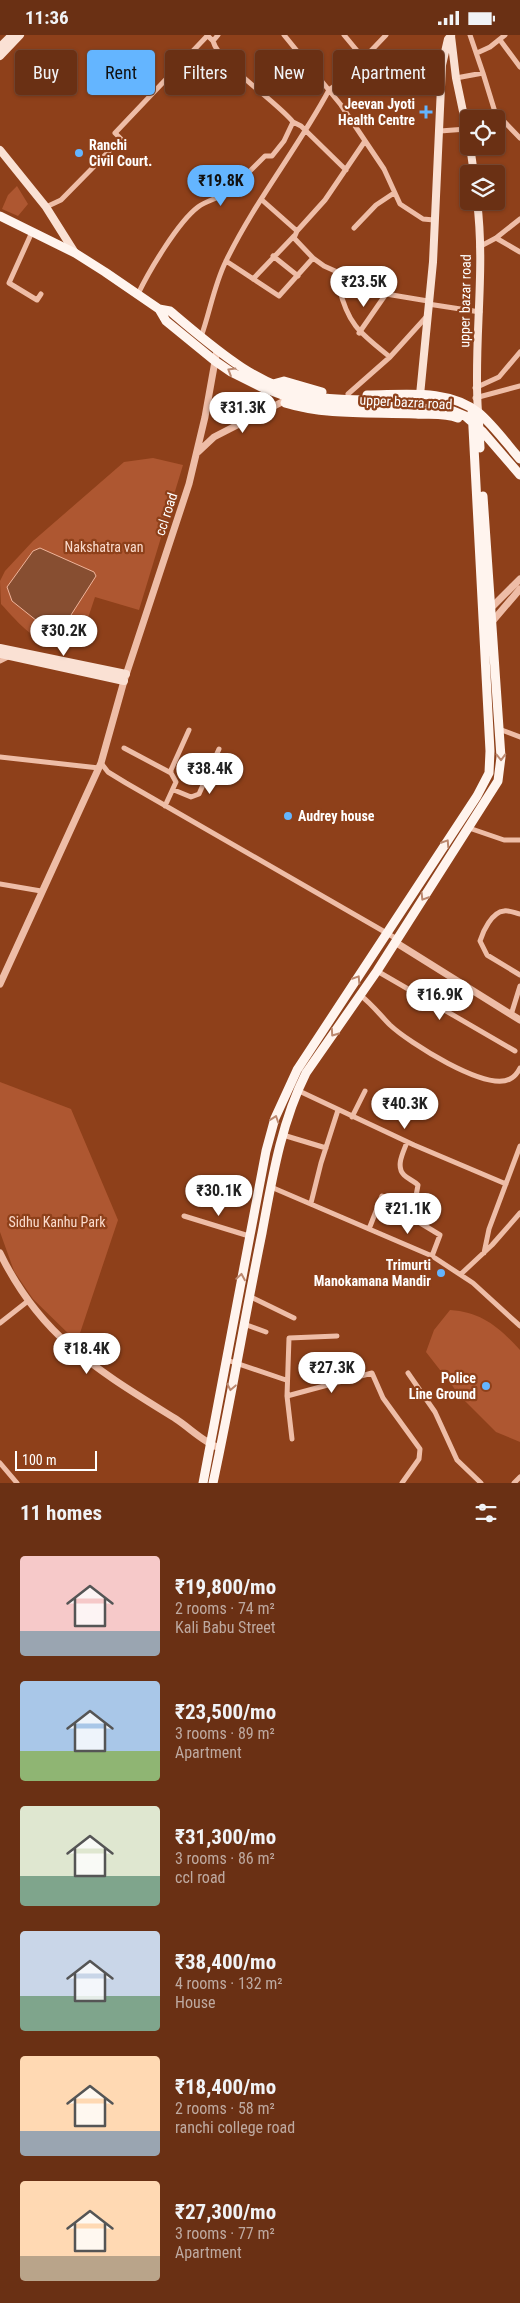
<!DOCTYPE html>
<html lang="en">
<head>
<meta charset="utf-8">
<style>
  :root { --surface:#6a3014; --page:#723c22; --text:#f1f3f6; --muted:#bea9a0; --line:#7d4b34; --accent:#64b5ff }
  body { margin:0; font-family:"Roboto Condensed",sans-serif; background:var(--page); color:var(--text); height:100vh; display:flex; flex-direction:column; font-size:19px; white-space:nowrap }
  * { box-sizing:border-box; margin:0 }
  p { font-size:16px; color:var(--muted) }
  .icon { flex:none; width:28px; height:28px; fill:none; stroke:currentColor; stroke-width:2; stroke-linecap:round; stroke-linejoin:round }
  .map { position:relative; height:1448px; overflow:hidden }
  .drawer { display:flex; flex-direction:column; background:var(--surface); flex:1 }
  .drawer>* { flex:none }
  .banner { position:absolute; left:15px; top:15px; width:490px; height:45px; display:flex; gap:10px }
  .buttons { position:absolute; left:460px; top:75px; display:grid; gap:10px }
  .buttons a { display:grid; place-items:center; width:45px; height:45px; border-radius:5px; background:var(--surface); box-shadow:0 1px 4px #0004,0 0 0 1px var(--line); font-size:25px }
  .scale { position:absolute; left:15px; bottom:12px; width:82px; box-sizing:border-box; padding-left:5px; border:2px solid #fff; border-top:0; font-size:14px; line-height:18px; white-space:nowrap; color:#fff; -webkit-text-stroke:4px #8e401a; paint-order:stroke }
  .price { position:absolute; translate:-50% -42px; padding:0 11px; border-radius:18px; background:#fff; color:#222; font-size:16px; line-height:32px; filter:drop-shadow(0 1px 2px #0008) }
  .price::after { content:''; position:absolute; left:50%; top:30px; width:15px; height:11px; margin-left:-8px; background:inherit; clip-path:polygon(0 0,100% 0,50% 100%) }
  .price.on { background:var(--accent); color:#111 }
  ul { padding:0; list-style:none }
  li { display:flex; align-items:center; gap:15px; height:125px; padding:0 20px }
  li span { display:grid; place-items:center; flex:none; width:140px; height:100px; border-radius:5px; color:#555 }
  li>.icon { margin-inline-start:auto }
  span .icon { width:60px; height:60px; fill:#fffc; stroke-width:1 }
  li b { font-size:21px }
  h2 { display:flex; justify-content:space-between; align-items:center; height:60px; padding:0 20px; font-size:21px }
  .tag { padding:0 18px; border-radius:5px; background:var(--surface); box-shadow:0 1px 4px #0004,0 0 0 1px var(--line); font-size:18px; line-height:45px }
  .tag.on { background:var(--accent); color:#111 }
  .status { display:flex; justify-content:space-between; align-items:center; height:35px; padding:0 25px; background:var(--surface); direction:ltr }
  .status svg { height:14px; fill:currentColor }
  .map>svg:first-child { display:block }
</style>
</head>
<body>
<div class="status"><b>11:36</b><svg viewBox="0 0 49 12"><path d="M0 12V9h3v3zM5 12V6h3v6zM10 12V3h3v9zM15 12V0h3v12zM26 1h20v11H26zM47 4h2v5h-2z"/></svg></div>
<div class="map">
<svg width="520" height="1448" viewBox="0 0 520 1448">
  <rect width="100%" height="100%" fill="#8e401a"/>
  <path fill="#ae5731" d="M17,151L28,169L18,181L2,174L8,160Z
    M153,423L183,430L139,575L95,562L80,607C43,618 24,594 1,569L0,546L5,536L33,506L124,427Z
    M0,1047L71,1074L118,1185L77,1307L33,1264L14,1236L0,1197Z
    M450,1275C482,1277 500,1293 520,1315V1407L496,1397L461,1362L426,1317L434,1295Z"/>
  <path fill="#874e31" stroke="#f0b49a" d="M40,513L94,537L96,541L62,594L51,596L47,594L12,566L7,552L33,516Z"/>
  <g fill="none" stroke-linecap="round" stroke-linejoin="round">
    <path stroke="#eebda7" stroke-width="5" d="M207,0L213,6L218,0
      M284,0L341,70L384,134L400,169L423,184L434,185
      M344,0L364,24
      M470,0L483,38
      M500,5L520,32
      M213,6C219,29 275,65 293,87L301,91L346,135
      M477,18L490,12L505,0
      M456,43L483,38L495,77L520,103
      M440,96L467,94
      M365,106L325,165L297,196L294,203L313,223L324,231L386,259L428,266
      M262,165L297,196
      M46,172L61,165L121,104L115,98L208,0
      M354,193L376,170L394,158
      M32,197L9,248L37,265L41,259
      M496,203L520,217
      M479,212L496,203L520,184
      M273,221L298,241
      M226,226L279,261L313,223
      M253,244L294,201
      M339,252C348,290 360,298 390,322
      M138,259C149,236 178,187 198,172C211,162 232,163 234,143L241,137H249L265,121H272L284,106L293,87
      M428,269L480,277
      M359,298L386,259
      M201,302C210,277 214,250 226,226C255,166 298,113 329,55L345,43L386,0
      M475,353L499,342L520,317
      M348,359L390,322L428,280
      M475,363L520,351
      M0,626L10,621
      M499,694L520,702
      M124,713L171,738
      M0,722L99,733
      M101,728L108,737L126,748L397,904
      M174,755L191,762L199,759L219,714
      M165,771L176,747L171,738V735L189,695
      M469,793L504,805H520
      M0,849L41,856
      M520,879C515,878 509,875 504,876C492,877 483,896 480,906L487,920L520,940
      M377,936L515,1016
      M360,960C372,969 380,980 390,990C408,1007 486,1057 510,1044C514,1042 518,1037 520,1033
      M511,980L520,951
      M297,1055L414,1110L506,1149
      M352,1082L365,1056
      M283,1100L326,1113
      M407,1107C404,1116 395,1131 404,1140C408,1144 414,1146 418,1150L412,1183L440,1200L432,1221
      M271,1152L432,1221L473,1248L520,1291
      M311,1168L321,1128L338,1075
      M184,1181L249,1201
      M369,1194L382,1161L413,1172
      M484,1218L489,1194L520,1111
      M461,1239L492,1210L520,1178
      M249,1261L294,1283
      M0,1288L28,1266
      M244,1289L266,1297
      M227,1325L286,1345
      M408,1338L435,1377L457,1425L481,1448
      M287,1361L372,1338L383,1363L420,1414L419,1424L402,1448
      M292,1404L287,1361L289,1303L337,1301
      M0,1428L17,1448
      M514,1448L520,1442"/>
    <path stroke="#eebda7" stroke-width="7" d="M198,417L214,402L282,367
      M490,574L520,544
      M491,588L520,554
      M395,907L520,985
      M0,949L101,728L124,646L189,449L205,382L217,315
      M0,1218C41,1303 99,1336 176,1384C190,1393 204,1408 220,1413"/>
    <path stroke="#fae1d4" stroke-width="8" d="M451,1L456,43L469,105
      M0,12L12,0
      M0,21L20,0
      M470,111L474,139
      M0,115L46,172L75,218
      M477,166C486,237 473,308 478,377
      M420,360L433,227L442,30L448,4L451,1
      M0,613L126,639
      M0,619L124,646"/>
    <path stroke="#fff4ee" stroke-width="9" d="M0,181L75,218L105,237L159,274L166,286L215,326L231,337L261,352L296,365L326,370L411,372L453,376L465,381L482,396L520,440
      M159,274L170,276C212,311 255,351 310,361C331,365 354,365 376,365
      M273,349L284,346L322,357
      M367,360C404,360 448,353 479,378C494,391 507,409 520,424
      M285,368C327,381 373,377 416,379C430,380 446,378 458,383
      M478,379L480,413
      M203,1448L266,1116L275,1083L297,1035L477,761L489,738L490,716L472,374
      M213,1448C231,1365 245,1281 262,1198C272,1144 281,1088 306,1038L377,936L498,746L501,722L483,461"/>
  </g>
  <defs><path id="oneway-chevron" d="M-2-3.5L2.5 0L-2 3.5" fill="none" stroke-width="1.6" stroke-linecap="round" stroke-linejoin="round" transform="scale(1.25)"/></defs>
  <g stroke="#bb886f">
    <use href="#oneway-chevron" transform="translate(231 336) rotate(-149)"/>
    <use href="#oneway-chevron" transform="translate(501 722) rotate(89)"/>
    <use href="#oneway-chevron" transform="translate(446 808) rotate(-57)"/>
    <use href="#oneway-chevron" transform="translate(424 862) rotate(122)"/>
    <use href="#oneway-chevron" transform="translate(357 944) rotate(-57)"/>
    <use href="#oneway-chevron" transform="translate(334 998) rotate(125)"/>
    <use href="#oneway-chevron" transform="translate(275 1084) rotate(-71)"/>
    <use href="#oneway-chevron" transform="translate(241 1242) rotate(-81)"/>
    <use href="#oneway-chevron" transform="translate(231 1352) rotate(101)"/>
  </g>
  <g fill="#64b5ff" stroke="#8e401a" stroke-width="2">
    <path d="M423.5 69.5h5v5h5v5h-5v5h-5v-5h-5v-5h5z"/>
    <circle cx="79" cy="118" r="5"/>
    <circle cx="288" cy="781" r="5"/>
    <circle cx="441" cy="1238" r="5"/>
    <circle cx="486" cy="1351" r="5"/>
  </g>
  <g text-anchor="middle" stroke-width="4.5" stroke-linejoin="round" paint-order="stroke">
    <g font-size="14" font-weight="bold" fill="#fff" stroke="#8e401a" text-anchor="end">
      <text x="415" y="74">Jeevan Jyoti<tspan x="415" dy="16">Health Centre</tspan></text>
      <text x="89" y="115" text-anchor="start">Ranchi<tspan x="89" dy="16">Civil Court.</tspan></text>
      <text x="298" y="786" text-anchor="start">Audrey house</text>
      <text x="431" y="1235">Trimurti<tspan x="431" dy="16">Manokamana Mandir</tspan></text>
      <text x="476" y="1348">Police<tspan x="476" dy="16">Line Ground</tspan></text>
    </g>
    <g font-size="14" fill="#fff" stroke="#8e401a">
      <text transform="translate(465 266) rotate(-89)" y="5">upper bazar road</text>
      <text transform="translate(406 367) rotate(3)" y="5">upper bazra road</text>
      <text transform="translate(166 479) rotate(-72)" y="5">ccl road</text>
    </g>
    <g font-size="14" fill="#fadbcd" stroke="#8e401a">
      <text x="104" y="517">Nakshatra van</text>
      <text x="57" y="1192">Sidhu Kanhu Park</text>
    </g>
  </g>
</svg>
<div class="buttons">
<a><svg class="icon" aria-label="locate" viewBox="0 0 24 24"><circle cx="12" cy="12" r="6"/><path d="M12 2v4M12 18v4M2 12h4M18 12h4"/></svg></a>
<a><svg class="icon" aria-label="layers" viewBox="0 0 24 24"><path d="M12 4l9 5-9 5-9-5zM3 14l9 5 9-5"/></svg></a>
</div>
<div class="scale">100 m</div>
<b class="price on" style="left:221px;top:172px">₹19.8K</b>
<b class="price" style="left:364px;top:273px">₹23.5K</b>
<b class="price" style="left:243px;top:399px">₹31.3K</b>
<b class="price" style="left:64px;top:622px">₹30.2K</b>
<b class="price" style="left:210px;top:760px">₹38.4K</b>
<b class="price" style="left:440px;top:986px">₹16.9K</b>
<b class="price" style="left:405px;top:1095px">₹40.3K</b>
<b class="price" style="left:219px;top:1182px">₹30.1K</b>
<b class="price" style="left:408px;top:1200px">₹21.1K</b>
<b class="price" style="left:87px;top:1340px">₹18.4K</b>
<b class="price" style="left:332px;top:1359px">₹27.3K</b>
<div class="banner">
<a class="tag">Buy</a>
<a class="tag on">Rent</a>
<a class="tag">Filters</a>
<a class="tag">New</a>
<a class="tag">Apartment</a>
</div>
</div>
<section class="drawer">
<h2>11 homes<svg class="icon" aria-label="filters" viewBox="0 0 24 24"><path d="M4 7h16M4 17h16"/><circle cx="9" cy="7" r="2"/><circle cx="15" cy="17" r="2"/></svg></h2>
<ul>
<li><span style="background:linear-gradient(#f6c9c9 75%,#9aa5b1 0)"><svg class="icon" aria-label="home" viewBox="0 0 24 24"><path d="M3 11l9-7 9 7M6 9v11h12V9"/></svg></span><div><b>₹19,800/mo</b><p>2 rooms · 74 m²</p><p>Kali Babu Street</p></div></li>
<li><span style="background:linear-gradient(#a9c7e8 70%,#8fb573 0)"><svg class="icon" aria-label="home" viewBox="0 0 24 24"><path d="M3 11l9-7 9 7M6 9v11h12V9"/></svg></span><div><b>₹23,500/mo</b><p>3 rooms · 89 m²</p><p>Apartment</p></div></li>
<li><span style="background:linear-gradient(#dfe7d0 70%,#7fa58c 0)"><svg class="icon" aria-label="home" viewBox="0 0 24 24"><path d="M3 11l9-7 9 7M6 9v11h12V9"/></svg></span><div><b>₹31,300/mo</b><p>3 rooms · 86 m²</p><p>ccl road</p></div></li>
<li><span style="background:linear-gradient(#c9d6e8 65%,#7fa58c 0)"><svg class="icon" aria-label="home" viewBox="0 0 24 24"><path d="M3 11l9-7 9 7M6 9v11h12V9"/></svg></span><div><b>₹38,400/mo</b><p>4 rooms · 132 m²</p><p>House</p></div></li>
<li><span style="background:linear-gradient(#ffd9b3 75%,#9aa5b1 0)"><svg class="icon" aria-label="home" viewBox="0 0 24 24"><path d="M3 11l9-7 9 7M6 9v11h12V9"/></svg></span><div><b>₹18,400/mo</b><p>2 rooms · 58 m²</p><p>ranchi college road</p></div></li>
<li><span style="background:linear-gradient(#ffd9b3 75%,#b9a48a 0)"><svg class="icon" aria-label="home" viewBox="0 0 24 24"><path d="M3 11l9-7 9 7M6 9v11h12V9"/></svg></span><div><b>₹27,300/mo</b><p>3 rooms · 77 m²</p><p>Apartment</p></div></li>
</ul>
</section>
</body>
</html>
